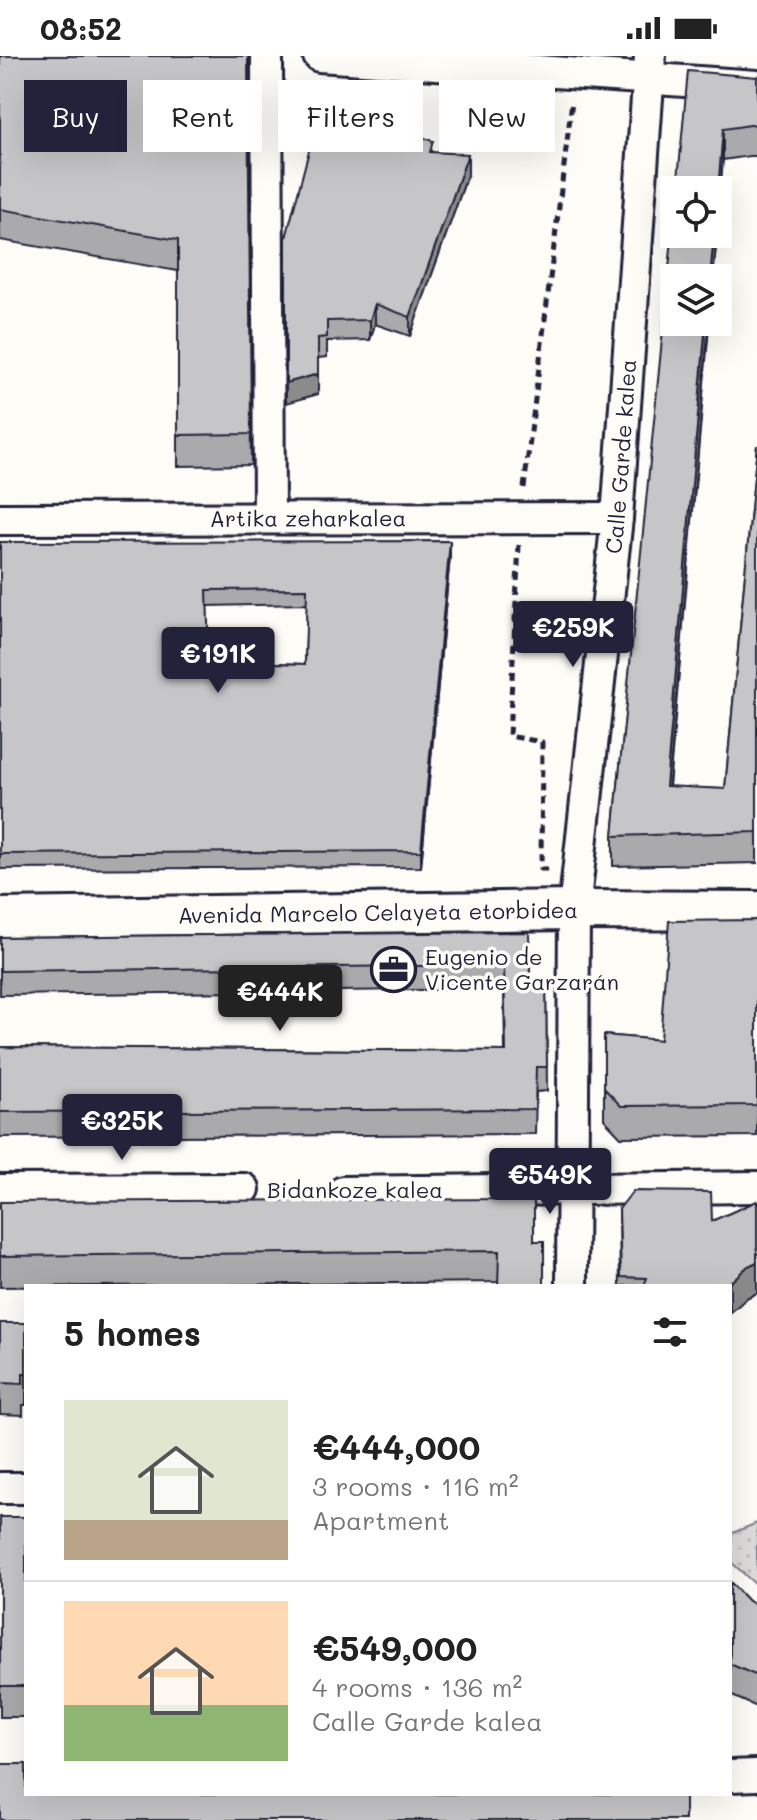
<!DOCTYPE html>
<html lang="en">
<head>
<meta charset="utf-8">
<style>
  :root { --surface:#fff; --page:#f2f2f2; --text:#222; --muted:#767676; --line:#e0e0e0; --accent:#22223b }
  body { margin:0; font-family:Mali,sans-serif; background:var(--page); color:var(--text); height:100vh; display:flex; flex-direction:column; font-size:30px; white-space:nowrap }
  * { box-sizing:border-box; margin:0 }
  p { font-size:26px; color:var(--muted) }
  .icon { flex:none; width:44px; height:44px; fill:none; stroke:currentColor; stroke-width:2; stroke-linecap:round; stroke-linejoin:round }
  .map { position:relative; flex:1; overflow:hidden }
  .details { position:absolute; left:24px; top:1228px; width:708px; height:512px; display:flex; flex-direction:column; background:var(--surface); border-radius:0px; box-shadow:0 8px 32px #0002 }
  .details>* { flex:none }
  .guide { position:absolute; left:24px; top:24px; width:710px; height:72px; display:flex; gap:16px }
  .tools { position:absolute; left:660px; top:120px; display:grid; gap:16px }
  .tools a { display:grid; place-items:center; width:72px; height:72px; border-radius:0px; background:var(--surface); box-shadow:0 8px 32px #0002; font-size:40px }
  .price { position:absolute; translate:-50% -68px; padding:0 18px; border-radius:8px; background:var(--accent); color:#fff; font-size:26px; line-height:52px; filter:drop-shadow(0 2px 4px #0008) }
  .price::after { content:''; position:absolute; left:50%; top:48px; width:24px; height:18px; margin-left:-12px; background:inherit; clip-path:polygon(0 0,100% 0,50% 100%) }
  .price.active { background:#222; color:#fff }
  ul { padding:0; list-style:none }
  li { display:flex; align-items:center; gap:24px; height:200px; padding:0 40px }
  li+li { border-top:2px solid var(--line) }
  li span { display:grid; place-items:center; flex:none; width:224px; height:160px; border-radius:0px; color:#555 }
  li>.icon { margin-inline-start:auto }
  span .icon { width:96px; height:96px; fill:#fffc; stroke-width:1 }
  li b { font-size:34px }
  h2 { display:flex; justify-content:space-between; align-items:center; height:96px; padding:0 40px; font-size:34px }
  .pill { padding:0 28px; border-radius:0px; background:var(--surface); box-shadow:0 8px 32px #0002; font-size:28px; line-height:72px }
  .pill.active { background:var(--accent); color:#fff }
  .status { display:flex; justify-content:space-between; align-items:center; height:56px; padding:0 40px; background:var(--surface); direction:ltr }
  .status svg { height:22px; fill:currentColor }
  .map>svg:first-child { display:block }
</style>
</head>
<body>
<div class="status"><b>08:52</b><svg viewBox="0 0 49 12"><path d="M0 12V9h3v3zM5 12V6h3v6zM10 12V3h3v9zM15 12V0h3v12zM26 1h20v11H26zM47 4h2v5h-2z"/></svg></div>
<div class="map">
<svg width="757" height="1764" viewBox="0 0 757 1764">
  <defs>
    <pattern id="park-dots" width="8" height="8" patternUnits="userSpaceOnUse" patternTransform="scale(2)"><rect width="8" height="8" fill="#dddcdb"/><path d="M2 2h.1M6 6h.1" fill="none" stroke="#bdbcbd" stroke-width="1.8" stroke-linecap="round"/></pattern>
  </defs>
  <rect width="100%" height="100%" fill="#fdfcf7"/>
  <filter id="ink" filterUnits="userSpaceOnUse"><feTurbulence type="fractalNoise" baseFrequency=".0125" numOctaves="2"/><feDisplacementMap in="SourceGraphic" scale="16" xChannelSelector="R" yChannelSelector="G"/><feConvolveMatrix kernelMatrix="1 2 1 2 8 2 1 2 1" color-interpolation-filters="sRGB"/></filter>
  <g filter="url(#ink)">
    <path fill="url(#park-dots)" stroke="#807f8b" stroke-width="2" d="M757,1467V1530L730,1505V1478Z"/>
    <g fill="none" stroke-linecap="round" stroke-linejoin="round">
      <defs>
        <g id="minor">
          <path d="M267,0L269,462"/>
          <path d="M319,0L757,30"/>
          <path id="s1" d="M0,463L617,462"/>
          <path d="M0,1134L244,1133"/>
          <path d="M343,1136L757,1131"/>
          <path id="s2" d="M572,1230L574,854L617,462L650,0"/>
          <path d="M0,1432H26"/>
          <path d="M730,1720L757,1719"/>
        </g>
        <g id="major">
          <path id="s3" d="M0,862L574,854L757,855"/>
        </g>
      </defs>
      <use href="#minor" stroke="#22223b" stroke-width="36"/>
      <use href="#major" stroke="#22223b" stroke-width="44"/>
      <path stroke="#22223b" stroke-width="5" stroke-dasharray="8 6" stroke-linecap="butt" d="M524,432L572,45
        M519,489L509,680L542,686L541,813H549
        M272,1133L314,1135"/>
      <use href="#minor" stroke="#fdfcf7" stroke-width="30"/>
      <use href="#major" stroke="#fdfcf7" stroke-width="38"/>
    </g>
    <path fill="#aaaaac" stroke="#22223b" stroke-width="2" fill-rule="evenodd" d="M0,0H248L251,409L178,410V215L0,184Z
      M757,21V100H750L723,104L677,134Z
      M323,72L433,96L468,117L410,280L375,268L370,284L327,285V301L318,302V338L286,347V182Z
      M674,178H717L669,731L725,733L757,389V807L613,810V780Z
      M0,486L450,500L421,811L0,813ZM307,548L305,608L209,605L207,550Z
      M757,864V1080L621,1081L604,1063V979L660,984Z
      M529,876L530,923H546L547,1035L536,1036L535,1078L0,1081V991L505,995L504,933L0,939V881Z
      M757,1145V1237L748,1241L730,1230H620L619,1153L712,1165Z
      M0,1146L534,1185L498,1226L0,1231Z
      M0,1267H26V1349H23V1359L0,1358Z
      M0,1461H26V1661H0Z
      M730,1526L748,1545L757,1550V1651L730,1639Z"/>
    <path fill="#8b8b8c" stroke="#22223b" stroke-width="2" d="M723,73V104L718,162V134Z
      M468,98V117L410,280V261Z
      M714,178H717L713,222H710Z
      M375,248V268L370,284V264Z
      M706,266H709L666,761V730Z
      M318,318V338L286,347V327Z
      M450,485V500L421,811V795Z
      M757,1206V1237L748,1241L730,1257V1230H726L748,1210Z"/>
    <path fill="#c6c6c8" stroke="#22223b" stroke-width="2" fill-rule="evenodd" d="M0,0H248L251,378L178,379V184L0,153Z
      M688,15L757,21V69H750L723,73L718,134H677Z
      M330,49L433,85L430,96L468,98L410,261L375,248L370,264L327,265V281L318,282V318L286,327V182L316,68L323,72Z
      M674,162V178H714L710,222H674V266H706L666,730L725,733L757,389V776L613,780Z
      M450,485L421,795L0,798V486ZM307,533L305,608L209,605L207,534Z
      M757,864V1049L621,1050L604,1032V979L660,984L669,865Z
      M529,876L530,923H546L547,1011H536L535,1053L0,1056V991L506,995L504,909L0,915V881Z
      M633,1135L711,1136L712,1165L757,1145V1206L748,1210L726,1230H644L647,1222L621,1221L619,1153Z
      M534,1143V1185H544V1230H498L499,1195L0,1200V1146Z
      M0,1267H26V1318H23V1328L0,1327Z
      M0,1461H26V1630H0Z
      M730,1526L748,1545L757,1550V1620L730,1608Z
      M0,1708H26V1738H685V1764H0Z"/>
  </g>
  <defs>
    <symbol id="office-ring" viewBox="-11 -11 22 22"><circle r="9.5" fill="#fdfcf7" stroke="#22223b" stroke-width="1.5"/><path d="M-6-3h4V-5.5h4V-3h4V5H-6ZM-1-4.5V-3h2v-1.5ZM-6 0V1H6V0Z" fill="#22223b"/></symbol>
  </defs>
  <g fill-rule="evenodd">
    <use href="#office-ring" x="368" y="888" width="51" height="51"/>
  </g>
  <g text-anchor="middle" stroke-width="7" stroke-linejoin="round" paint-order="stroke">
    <g font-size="22" fill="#22223b" stroke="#fdfcf7">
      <text dy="8" stroke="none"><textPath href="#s2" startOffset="832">Calle Garde kalea</textPath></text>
      <text dy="8" stroke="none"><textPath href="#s1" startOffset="308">Artika zeharkalea</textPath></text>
      <text dy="8" stroke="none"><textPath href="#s3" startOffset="378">Avenida Marcelo Celayeta etorbidea</textPath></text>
      <text x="355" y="1142">Bidankoze kalea</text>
    </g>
    <g font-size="22" fill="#22223b" stroke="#fdfcf7" text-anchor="start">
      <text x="425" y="909">Eugenio de<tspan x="425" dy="25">Vicente Garzarán</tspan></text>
    </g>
  </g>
</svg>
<div class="tools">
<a><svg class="icon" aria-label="locate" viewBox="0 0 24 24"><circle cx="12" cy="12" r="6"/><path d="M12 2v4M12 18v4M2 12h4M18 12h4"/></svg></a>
<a><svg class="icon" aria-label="layers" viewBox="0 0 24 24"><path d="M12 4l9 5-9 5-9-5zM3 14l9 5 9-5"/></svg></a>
</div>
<b class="price" style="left:573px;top:613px">€259K</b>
<b class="price" style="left:218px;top:639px">€191K</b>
<b class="price active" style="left:280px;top:977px">€444K</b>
<b class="price" style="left:122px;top:1106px">€325K</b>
<b class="price" style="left:550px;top:1160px">€549K</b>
<div class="guide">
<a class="pill active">Buy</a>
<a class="pill">Rent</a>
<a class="pill">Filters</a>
<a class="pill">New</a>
</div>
<section class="details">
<h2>5 homes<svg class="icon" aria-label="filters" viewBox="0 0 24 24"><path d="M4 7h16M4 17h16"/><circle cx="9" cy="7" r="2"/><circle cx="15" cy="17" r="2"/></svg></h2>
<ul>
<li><span style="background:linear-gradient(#dfe7d0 75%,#b9a48a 0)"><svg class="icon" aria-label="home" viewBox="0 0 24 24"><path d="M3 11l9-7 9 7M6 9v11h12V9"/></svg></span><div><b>€444,000</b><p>3 rooms · 116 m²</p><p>Apartment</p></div></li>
<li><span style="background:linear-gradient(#ffd9b3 65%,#8fb573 0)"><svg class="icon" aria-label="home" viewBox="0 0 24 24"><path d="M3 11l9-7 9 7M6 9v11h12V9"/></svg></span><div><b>€549,000</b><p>4 rooms · 136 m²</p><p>Calle Garde kalea</p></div></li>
</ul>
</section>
</div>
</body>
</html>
